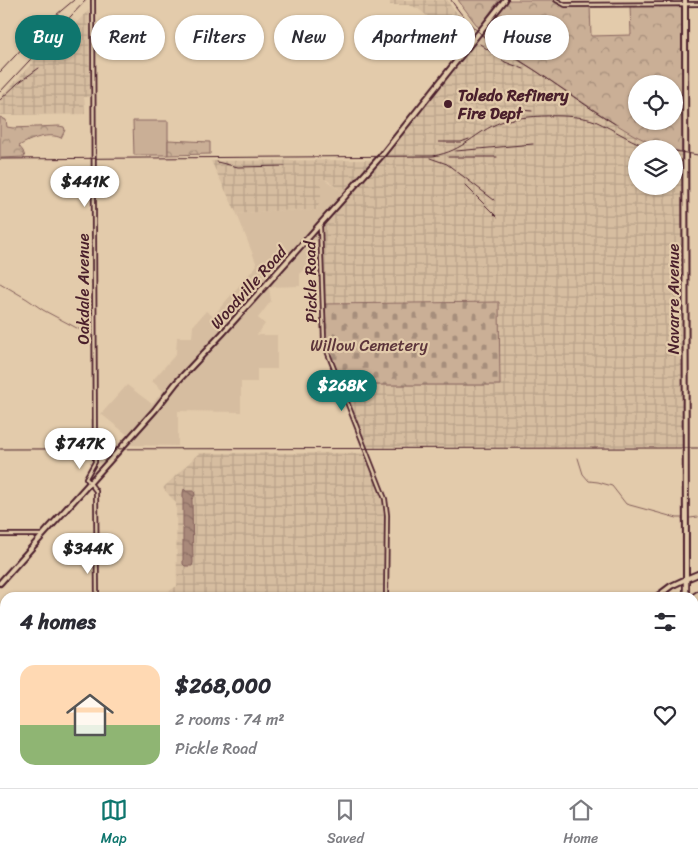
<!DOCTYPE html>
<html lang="en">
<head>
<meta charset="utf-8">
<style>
  :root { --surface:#fff; --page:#f2f2f3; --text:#2b2b33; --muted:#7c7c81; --line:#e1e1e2; --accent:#0f766e }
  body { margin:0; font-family:Sriracha,sans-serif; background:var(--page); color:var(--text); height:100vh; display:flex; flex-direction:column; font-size:19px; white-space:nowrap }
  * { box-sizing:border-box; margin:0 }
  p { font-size:16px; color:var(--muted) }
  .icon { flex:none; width:28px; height:28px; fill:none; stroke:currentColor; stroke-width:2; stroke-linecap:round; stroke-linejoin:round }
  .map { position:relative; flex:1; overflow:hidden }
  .side { position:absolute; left:0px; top:592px; width:699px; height:196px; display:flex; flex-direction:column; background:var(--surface); border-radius:15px 15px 0 0; box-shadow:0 1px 4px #0004 }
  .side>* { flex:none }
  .top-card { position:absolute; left:15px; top:15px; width:669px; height:45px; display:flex; gap:10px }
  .buttons { position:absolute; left:628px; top:75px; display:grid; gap:10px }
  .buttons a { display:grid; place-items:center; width:55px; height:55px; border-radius:50%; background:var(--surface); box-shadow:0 1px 4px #0004; font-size:25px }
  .price { position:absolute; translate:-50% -42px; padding:0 11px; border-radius:18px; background:#fff; color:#222; font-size:16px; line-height:32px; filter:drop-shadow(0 1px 2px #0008) }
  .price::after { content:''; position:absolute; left:50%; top:30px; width:15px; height:11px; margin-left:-8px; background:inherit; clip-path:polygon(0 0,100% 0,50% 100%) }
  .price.on { background:var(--accent); color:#fff }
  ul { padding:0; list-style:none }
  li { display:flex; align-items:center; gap:15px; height:125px; padding:0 20px }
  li+li { border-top:1px solid var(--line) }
  li span { display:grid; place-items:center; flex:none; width:140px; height:100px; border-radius:15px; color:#555 }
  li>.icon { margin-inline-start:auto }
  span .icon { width:60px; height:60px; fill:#fffc; stroke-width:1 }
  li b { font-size:21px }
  h2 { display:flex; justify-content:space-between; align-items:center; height:60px; padding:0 20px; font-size:21px }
  .pill { padding:0 18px; border-radius:22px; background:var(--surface); box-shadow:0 1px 4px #0004; font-size:18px; line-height:45px }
  .pill.on { background:var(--accent); color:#fff }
  .tabs { display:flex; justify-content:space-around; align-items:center; height:70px; border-top:1px solid var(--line); background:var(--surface); font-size:14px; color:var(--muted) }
  .tabs a { display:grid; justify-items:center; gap:2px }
  .tabs .on { color:var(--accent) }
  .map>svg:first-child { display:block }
</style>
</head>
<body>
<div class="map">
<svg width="698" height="788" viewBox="0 0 698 788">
  <defs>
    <pattern id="industrial-grid" width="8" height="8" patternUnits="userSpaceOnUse" patternTransform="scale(1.25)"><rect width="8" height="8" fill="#d6bda0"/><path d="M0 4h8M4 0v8" fill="none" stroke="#b9a28a"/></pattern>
    <pattern id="forest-crowns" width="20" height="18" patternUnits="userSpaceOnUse" patternTransform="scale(1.25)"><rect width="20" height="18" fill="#caaf96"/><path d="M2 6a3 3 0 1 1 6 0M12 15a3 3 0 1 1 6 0" fill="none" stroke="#a68e7b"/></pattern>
    <pattern id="cemetery-stones" width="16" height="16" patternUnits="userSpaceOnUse" patternTransform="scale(1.25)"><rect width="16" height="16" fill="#caaf96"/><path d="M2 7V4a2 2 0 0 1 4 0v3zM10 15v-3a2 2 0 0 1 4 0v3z" fill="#a68e7b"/></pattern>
    <pattern id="water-waves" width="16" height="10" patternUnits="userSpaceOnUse" patternTransform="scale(1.25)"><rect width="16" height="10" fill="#a9897a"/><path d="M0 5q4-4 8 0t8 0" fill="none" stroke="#8c6f64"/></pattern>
  </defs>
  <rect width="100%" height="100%" fill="#e3cbab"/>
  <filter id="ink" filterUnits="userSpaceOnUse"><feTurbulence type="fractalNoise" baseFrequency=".02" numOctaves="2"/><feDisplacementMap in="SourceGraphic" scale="10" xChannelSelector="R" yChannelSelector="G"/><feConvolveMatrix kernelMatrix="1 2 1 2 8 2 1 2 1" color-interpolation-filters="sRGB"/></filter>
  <g filter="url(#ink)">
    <path fill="#d6bda0" d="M321,177L343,192L318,232L319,265H310L300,274V286L269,287L271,301L258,318L265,324L257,335H277V369H257V382H241V412L178,411V446L128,445L134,440L101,414L127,385L152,404L163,391L152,381L176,354L177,337H192L193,326L206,311L213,316L257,265L237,214L268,211L316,210L321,201Z
      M518,784H677V788H515Z"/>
    <path fill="url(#industrial-grid)" d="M390,0H448L450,5L475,32L466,43L463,44L417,8L409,5H390Z
      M89,10L90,97H84L85,114L0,115V98L71,21L74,25Z
      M479,33L493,45L536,71L634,135L667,149H636V186H674V150L686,153V448H366L341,385H500L498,302L322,304L320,225L380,157Z
      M374,160L343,192L327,180L321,178V201L316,210L268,211L237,214L211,161Z
      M199,453H364L382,496L384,514L383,597L158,598L177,586L176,503L163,488Z"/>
    <path fill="#caaf96" stroke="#8a6760" d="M133,121H168V155H134Z"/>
    <path fill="url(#forest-crowns)" stroke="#8a6760" fill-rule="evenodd" d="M458,0H499L479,28Z
      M505,0H556L565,5H590L591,36L631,35L630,5L685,4L686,153L657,146L634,135L609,120L536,71L493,45L479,33ZM636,84H674V121H636Z
      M0,117L6,120L7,127L13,128L59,126L64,127L65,130L61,138C49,132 30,139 19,146L23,151L25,157L0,158Z
      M168,140L210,142V154L168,155Z"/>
    <path fill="url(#cemetery-stones)" stroke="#8a6760" d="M499,302L500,385H341L324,340L322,304Z"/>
    <path fill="url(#water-waves)" stroke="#835f5a" d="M184,489L186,491H194L195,495L192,499L193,563L192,566H185L183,564V493Z"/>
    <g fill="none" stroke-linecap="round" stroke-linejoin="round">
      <path stroke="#835f5a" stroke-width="1" d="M0,283L27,299L43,310L88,334
        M578,458L583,474L589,481L598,482L612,486L626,504L677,518H682
        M690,518L698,517"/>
      <defs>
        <path id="minor" d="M93,0L95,462L86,478L96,491L97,598
          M556,0L565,5L698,4
          M320,225L324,340L327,351L385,499L387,515L386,598
          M0,535H43
          M0,762L5,761
          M85,784V788
          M385,784V788"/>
        <path id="major" d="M0,583L155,410L176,383L222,334L382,155L505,0
          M655,598L671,586L686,579L685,0
          M694,753H698"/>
        <path id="highway" d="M686,598V579L698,574
          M692,598L698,594
          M694,602L698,599
          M694,617L698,614
          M682,784V788
          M688,784V788
          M476,788L477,784
          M485,788L487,784
          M489,788L491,784
          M509,788L512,784"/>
      </defs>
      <use href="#minor" stroke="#4a1f2b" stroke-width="6"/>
      <use href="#major" stroke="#4a1f2b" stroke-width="8"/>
      <use href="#highway" stroke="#4a1f2b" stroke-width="8"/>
      <use href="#minor" stroke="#e3cbab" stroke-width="2.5"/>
      <use href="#major" stroke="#e3cbab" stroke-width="4"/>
      <use href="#highway" stroke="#e3cbab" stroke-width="4.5"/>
      <path stroke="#4a1f2b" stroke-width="1" d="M451,0C477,39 502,48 539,73C564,90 589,108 615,124
        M480,44L505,62L524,69
        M0,72L44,25L74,0
        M0,92L86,0
        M0,100L18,83L39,68
        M496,108L532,111
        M439,142H461L469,139
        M648,143L667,149
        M456,151L533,144
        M674,151L698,155
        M448,157H497
        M430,158L447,164L494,200
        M0,159L433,156C464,151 475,132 501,122C522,115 575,113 595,121C615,130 633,143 654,149
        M217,162L238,167L285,166
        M465,185L497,217
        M0,449L698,448"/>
    </g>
  </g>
  <circle fill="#4a1f2b" stroke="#e3cbab" stroke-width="2" cx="448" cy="104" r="5"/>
  <g text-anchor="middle" stroke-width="4.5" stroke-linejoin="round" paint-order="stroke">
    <g font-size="16" font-weight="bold" fill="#4a1f2b" stroke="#e3cbab" text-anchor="start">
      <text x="458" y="101">Toledo Refinery<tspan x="458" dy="18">Fire Dept</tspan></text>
    </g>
    <g font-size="16" fill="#4a1f2b" stroke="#e3cbab">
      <text transform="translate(310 282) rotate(-91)" y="6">Pickle Road</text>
      <text transform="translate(248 287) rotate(-48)" y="6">Woodville Road</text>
      <text transform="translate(83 289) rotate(-90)" y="6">Oakdale Avenue</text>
      <text transform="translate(673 299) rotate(-90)" y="6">Navarre Avenue</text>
    </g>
    <g font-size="16" fill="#5d353b" stroke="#e3cbab">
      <text x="369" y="351">Willow Cemetery</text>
    </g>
  </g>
</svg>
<div class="buttons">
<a><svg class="icon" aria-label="locate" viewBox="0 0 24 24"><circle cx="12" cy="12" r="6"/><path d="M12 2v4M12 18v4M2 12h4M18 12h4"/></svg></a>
<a><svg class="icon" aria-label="layers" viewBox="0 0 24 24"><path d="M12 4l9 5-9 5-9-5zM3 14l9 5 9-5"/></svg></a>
</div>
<b class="price" style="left:85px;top:208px">$441K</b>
<b class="price on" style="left:342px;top:412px">$268K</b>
<b class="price" style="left:80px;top:470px">$747K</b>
<b class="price" style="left:88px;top:575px">$344K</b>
<div class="top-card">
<a class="pill on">Buy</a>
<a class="pill">Rent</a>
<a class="pill">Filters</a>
<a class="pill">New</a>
<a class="pill">Apartment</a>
<a class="pill">House</a>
</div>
<section class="side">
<h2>4 homes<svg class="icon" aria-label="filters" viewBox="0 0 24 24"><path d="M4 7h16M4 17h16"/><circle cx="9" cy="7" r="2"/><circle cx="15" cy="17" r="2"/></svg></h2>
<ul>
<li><span style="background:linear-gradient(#ffd9b3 60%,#8fb573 0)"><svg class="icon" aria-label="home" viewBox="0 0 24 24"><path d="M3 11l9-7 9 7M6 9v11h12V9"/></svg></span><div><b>$268,000</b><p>2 rooms · 74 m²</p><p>Pickle Road</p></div><svg class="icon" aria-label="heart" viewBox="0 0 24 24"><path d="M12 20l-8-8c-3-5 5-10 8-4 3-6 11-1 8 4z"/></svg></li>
</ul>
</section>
</div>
<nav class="tabs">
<a class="on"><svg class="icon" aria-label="map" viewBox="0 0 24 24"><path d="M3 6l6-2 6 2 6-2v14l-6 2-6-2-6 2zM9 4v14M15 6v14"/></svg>Map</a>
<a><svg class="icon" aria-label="saved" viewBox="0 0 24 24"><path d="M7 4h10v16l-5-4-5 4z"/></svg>Saved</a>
<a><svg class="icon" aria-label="home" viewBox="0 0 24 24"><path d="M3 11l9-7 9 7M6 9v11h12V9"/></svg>Home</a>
</nav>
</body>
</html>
